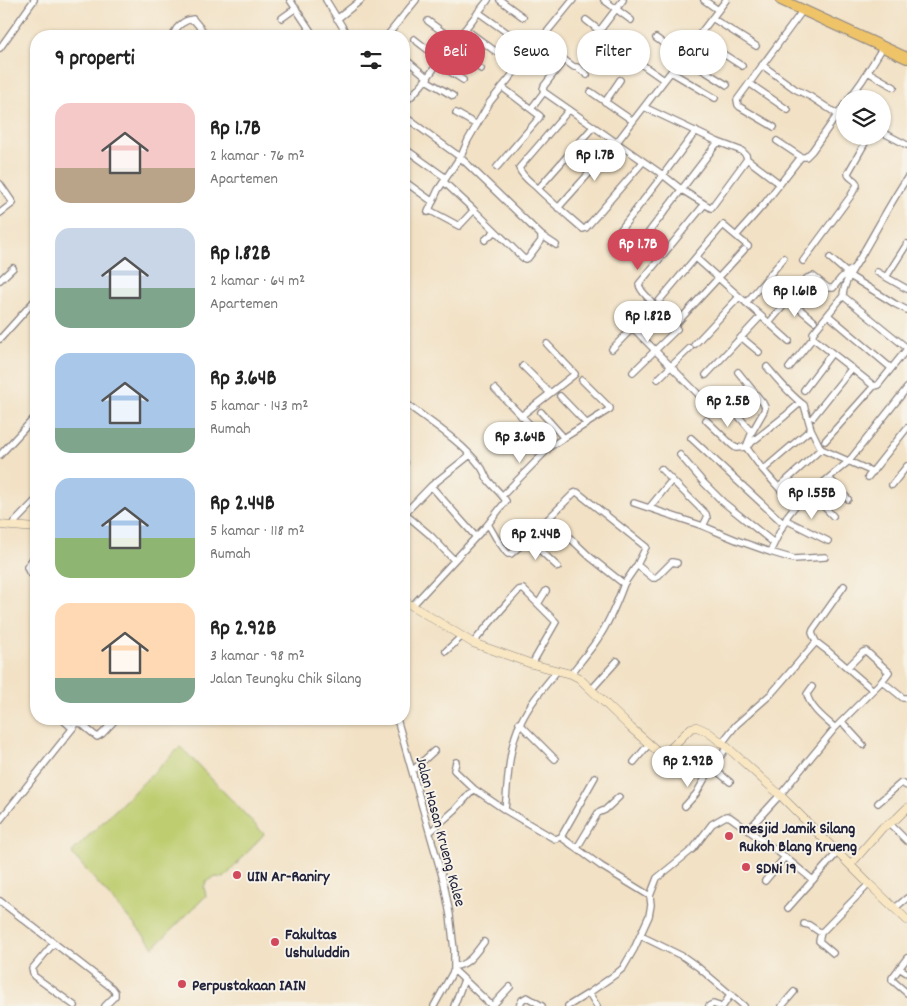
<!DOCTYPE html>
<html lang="id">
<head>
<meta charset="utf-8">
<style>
  :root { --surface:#fff; --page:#f6f6f6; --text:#222; --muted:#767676; --accent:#d1495b }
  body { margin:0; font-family:Dekko,sans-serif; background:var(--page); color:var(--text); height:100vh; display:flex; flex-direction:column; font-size:19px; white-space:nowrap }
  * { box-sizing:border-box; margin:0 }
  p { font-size:16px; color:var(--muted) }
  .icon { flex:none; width:28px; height:28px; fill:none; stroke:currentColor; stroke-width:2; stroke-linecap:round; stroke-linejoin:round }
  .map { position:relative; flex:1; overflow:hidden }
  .panel { position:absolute; left:30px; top:30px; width:380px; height:695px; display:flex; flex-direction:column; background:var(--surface); border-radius:20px; box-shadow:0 1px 4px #0004 }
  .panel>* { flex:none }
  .hud { position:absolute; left:425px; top:30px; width:406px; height:45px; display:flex; gap:10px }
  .buttons { position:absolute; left:836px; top:90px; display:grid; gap:10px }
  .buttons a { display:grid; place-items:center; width:55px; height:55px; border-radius:50%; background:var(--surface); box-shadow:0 1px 4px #0004; font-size:25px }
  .price { position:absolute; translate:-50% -42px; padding:0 11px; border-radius:18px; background:#fff; color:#222; font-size:16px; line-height:32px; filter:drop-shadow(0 1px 2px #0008) }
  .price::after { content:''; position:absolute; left:50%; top:30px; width:15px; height:11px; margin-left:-8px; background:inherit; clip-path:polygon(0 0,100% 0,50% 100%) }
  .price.active { background:var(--accent); color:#fff }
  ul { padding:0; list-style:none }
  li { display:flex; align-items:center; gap:15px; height:125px; padding:0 25px }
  li span { display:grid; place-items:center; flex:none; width:140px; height:100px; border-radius:15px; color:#555 }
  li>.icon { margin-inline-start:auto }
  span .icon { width:60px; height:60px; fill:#fffc; stroke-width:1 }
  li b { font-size:21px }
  h2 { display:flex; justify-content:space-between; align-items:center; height:60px; padding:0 25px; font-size:21px }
  .tag { padding:0 18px; border-radius:22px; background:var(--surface); box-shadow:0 1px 4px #0004; font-size:18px; line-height:45px }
  .tag.active { background:var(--accent); color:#fff }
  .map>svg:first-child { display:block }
</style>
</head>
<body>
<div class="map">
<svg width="907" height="1006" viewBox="0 0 907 1006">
  <rect width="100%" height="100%" fill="#f7f3e8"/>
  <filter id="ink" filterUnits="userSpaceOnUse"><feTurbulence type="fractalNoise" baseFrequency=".02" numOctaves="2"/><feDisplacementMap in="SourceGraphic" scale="10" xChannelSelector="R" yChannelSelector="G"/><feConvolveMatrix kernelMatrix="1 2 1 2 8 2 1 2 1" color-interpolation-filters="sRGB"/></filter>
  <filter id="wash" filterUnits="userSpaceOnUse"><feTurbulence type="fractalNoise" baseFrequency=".0096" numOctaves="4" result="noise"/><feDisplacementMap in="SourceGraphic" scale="20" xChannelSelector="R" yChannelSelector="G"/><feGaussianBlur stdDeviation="1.12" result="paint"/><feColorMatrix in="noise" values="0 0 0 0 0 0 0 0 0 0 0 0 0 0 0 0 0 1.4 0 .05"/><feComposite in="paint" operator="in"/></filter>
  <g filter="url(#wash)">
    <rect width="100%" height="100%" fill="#f2e1c4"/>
    <path fill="#becd6f" stroke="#707855" d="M181,747L264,834L224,878L216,877L207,881L204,887L206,896L154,947L73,855L72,852L179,748Z"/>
  </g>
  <g filter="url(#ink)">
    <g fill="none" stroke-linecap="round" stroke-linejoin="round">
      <defs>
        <path id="street" d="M290,0L314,36
          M326,0L348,36
          M500,0L523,17
          M604,0L631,20
          M704,0L718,10
          M478,12L509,34
          M282,18L296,8
          M712,18L756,46
          M337,19L361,0
          M586,20L615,43
          M428,21L455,41
          M465,29L495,51
          M176,36L174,34C176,26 185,20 193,19L207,36
          M302,36L310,30
          M387,36L416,0
          M697,37L742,66
          M656,38L682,57L727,85
          M414,39L441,60
          M539,40L567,62L574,67H577L587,75
          M0,48L34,0
          M450,48L481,69
          M605,55L594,46L593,42L594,38L623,0
          M404,58L428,78
          M634,59L664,80
          M564,60L544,86L543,89L544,92L663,175L682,190L711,208L747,159
          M438,64L463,80
          M762,65L795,89L811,97L837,114
          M671,72L715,98
          M868,72L894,87
          M426,80L453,96
          M749,83L788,110
          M591,92L633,121
          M849,99L862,81L883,47
          M605,102L620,80
          M404,103C420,90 431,72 444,55C459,37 474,18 488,0
          M644,107L718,142L742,151L746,155L747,159L780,184
          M531,109L544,92
          M569,110L519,168C522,176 529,181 535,186C550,201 567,215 583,229L586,228L643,162
          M456,113L477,125
          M408,119L460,157L541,235V241L528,258L526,259L523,258L474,210L444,182
          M774,127L740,107L738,105L737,100L803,10
          M882,132L907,145
          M777,141L801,157
          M404,148L446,178
          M497,167L539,118L540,116L502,87
          M907,178C891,202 878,227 864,251C856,266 844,280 843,296L907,348
          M404,181L433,202
          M0,184L13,203L0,213
          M538,189L593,127
          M558,208L617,142L726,0
          M429,210L459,226L474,210
          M428,212L438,190L462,154L468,140L490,102L573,0
          M541,235L556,245
          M736,236L765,203L801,157H806L812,151L845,104
          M485,240L495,231
          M611,242L663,175L696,131
          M632,254L718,142
          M696,258L789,341
          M830,258L846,272
          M803,261L850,197L857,185C857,179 848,179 848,173L869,136
          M877,272L907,289
          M850,276L895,304L907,310
          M886,277L907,244
          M0,280L13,268
          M843,296L813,333V338L874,386
          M789,300L814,321
          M659,301L723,225L748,246
          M746,303L784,258
          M828,315L891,368
          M769,323L807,278L813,276L828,288H833L841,278L852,269
          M676,324L744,250
          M633,328L701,397
          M741,337L759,352
          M0,339L36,299
          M695,344L739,297
          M612,349L654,306C651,298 640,293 639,284L704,205
          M523,366L550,393
          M767,367C779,381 790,395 804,405L811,429L821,449L873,472
          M789,368L813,338
          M633,372L677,329
          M738,372L763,403L765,407L764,411L752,432L746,447
          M706,375L761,316
          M658,379L690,348
          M495,389L551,446
          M804,390L832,353
          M560,396L587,424
          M723,398L752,432
          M404,402C430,422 460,440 481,467C484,471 485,476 488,480C494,488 501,493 506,501L488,524L412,606
          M541,412L564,438
          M521,416L575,374L547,344
          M813,417L852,368
          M706,420L732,445L736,448L746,447
          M691,438L784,524
          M825,441L874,386L878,385L907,349
          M747,446L785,416L800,403
          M746,447L763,470L795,506L788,515L770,552
          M0,455L36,416
          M470,455L431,486L476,537
          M680,455L704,483L723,502L774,543
          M404,465L405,463
          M661,469L706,514L707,518L703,526
          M763,470L811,429
          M868,477L907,428
          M829,478L848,499
          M892,485L907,466
          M779,487L821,449
          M811,493L833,516
          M503,495L551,446L610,409V408L582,380
          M634,503L703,526L739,541L770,552L794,559L825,557
          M795,506L849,461L907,388
          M649,508L672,480
          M404,513L430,535L454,560
          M405,513L431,486
          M549,518L590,557L624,584C617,603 609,623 597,640C589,652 579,663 571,674
          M786,520L828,541
          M488,524L496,538L506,552L508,554H511L528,539L574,493L577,492L646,547L637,565L653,578H656L672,562L677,563
          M11,526L36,500
          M528,539L558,567
          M36,554L27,567L29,572L36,578
          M624,584L637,565
          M844,586L813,630L812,633L816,642L829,652L873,690
          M538,604L546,591
          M473,643C488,625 503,607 519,590L523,589L556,622L532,664
          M446,651L462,636
          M882,681L903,698H907
          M812,687L807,694C810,708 825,719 835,728
          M591,690L617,661
          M62,719L72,728
          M397,719L444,883L450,915L454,950V970L434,1006
          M78,721L97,737L102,734L116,719
          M842,722L863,745
          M519,723L555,759
          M722,743L736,725L771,694L816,642
          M663,756L678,771
          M456,762L454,770L474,789L505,810L553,838L555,839L561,837L601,866L650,896
          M634,762L649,744
          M713,768L730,782
          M412,771L434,751
          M878,803L901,783L907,786
          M685,806L696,794L704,780L727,747
          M505,810C508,783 508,746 521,722C530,703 544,687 557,671
          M0,820L80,719
          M889,823L907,841
          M430,832L455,810L474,789
          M561,837L595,777
          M577,848L598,813L605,810L619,797
          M813,880L785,857L748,830L780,795L835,728L882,681L889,672L866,651L863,652L847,668
          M765,881L785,857
          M0,901L112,988L115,992V996L105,1006
          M788,908L837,853
          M895,908L907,898
          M804,924L809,925L821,933L869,884
          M821,933L819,941L833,953
          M641,936L684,957L698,967L744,1006
          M54,943L32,969L34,976L75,1006
          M907,958L892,978V980L907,993
          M454,966C468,966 476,952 484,942
          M899,968L907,973
          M454,970L491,1005L494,1004L510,987
          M589,993L597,1006
          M454,1006L464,980
          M519,1006L522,1000L527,997L542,1006
          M568,1006L589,993L616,974L623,968L634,949L649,916L651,905L650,896L657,878L693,849L712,824L726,816L730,817L748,830
          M709,1006L713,1004L719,1006
          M723,1006L731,994
          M782,1006L794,992"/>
        <path id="secondary" d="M0,525L36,528
          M404,601L473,643L532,664L571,674L579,678L631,728L663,756L691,728L697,727L708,732L727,747L780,795L869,884L907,920
          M850,865L883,827L896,819L907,808"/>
        <path id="highway" d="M781,0L907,58"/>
      </defs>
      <use href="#street" stroke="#8a8280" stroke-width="8"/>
      <use href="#secondary" stroke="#8a8280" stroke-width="9"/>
      <use href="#highway" stroke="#8a8280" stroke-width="12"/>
      <use href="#street" stroke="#fff" stroke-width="5.5"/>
      <use href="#secondary" stroke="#f9e7c3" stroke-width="8"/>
      <use href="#highway" stroke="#efc469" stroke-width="10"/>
    </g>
  </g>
  <g fill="#d1495b" stroke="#f7f3e8" stroke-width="2">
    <circle cx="729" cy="836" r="5"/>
    <circle cx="746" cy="867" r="5"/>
    <circle cx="237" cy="875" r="5"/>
    <circle cx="275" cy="942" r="5"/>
    <circle cx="182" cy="984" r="5"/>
  </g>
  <g text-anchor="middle" stroke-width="4" stroke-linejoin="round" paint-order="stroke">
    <g font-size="16" font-weight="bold" fill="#22223b" stroke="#f7f3e8" text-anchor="start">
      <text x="739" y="833">mesjid Jamik Silang<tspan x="739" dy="18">Rukoh Blang Krueng</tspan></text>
      <text x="756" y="873">SDNi 19</text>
      <text x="247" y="881">UIN Ar-Raniry</text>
      <text x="285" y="939">Fakultas<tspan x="285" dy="18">Ushuluddin</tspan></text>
      <text x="192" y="990">Perpustakaan IAIN</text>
    </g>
    <g font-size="16" fill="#22223b" stroke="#f7f3e8">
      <text transform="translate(442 831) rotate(75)" y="6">Jalan Hasan Krueng Kalee</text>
    </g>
  </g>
</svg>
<div class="buttons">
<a><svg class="icon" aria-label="layers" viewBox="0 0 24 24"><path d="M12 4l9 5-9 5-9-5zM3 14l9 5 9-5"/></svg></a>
</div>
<b class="price" style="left:595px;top:182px">Rp 1.7B</b>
<b class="price active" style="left:638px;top:271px">Rp 1.7B</b>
<b class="price" style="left:795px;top:318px">Rp 1.61B</b>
<b class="price" style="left:648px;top:343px">Rp 1.82B</b>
<b class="price" style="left:728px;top:428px">Rp 2.5B</b>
<b class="price" style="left:520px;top:464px">Rp 3.64B</b>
<b class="price" style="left:812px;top:520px">Rp 1.55B</b>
<b class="price" style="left:536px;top:561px">Rp 2.44B</b>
<b class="price" style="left:688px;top:788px">Rp 2.92B</b>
<div class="hud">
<a class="tag active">Beli</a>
<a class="tag">Sewa</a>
<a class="tag">Filter</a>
<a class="tag">Baru</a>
</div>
<section class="panel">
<h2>9 properti<svg class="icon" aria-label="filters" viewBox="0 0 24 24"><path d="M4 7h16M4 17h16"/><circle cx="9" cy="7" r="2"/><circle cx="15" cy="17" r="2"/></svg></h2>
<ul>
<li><span style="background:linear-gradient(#f6c9c9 65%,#b9a48a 0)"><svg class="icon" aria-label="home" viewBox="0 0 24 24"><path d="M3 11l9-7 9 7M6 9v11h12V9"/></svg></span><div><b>Rp 1.7B</b><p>2 kamar · 76 m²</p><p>Apartemen</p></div></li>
<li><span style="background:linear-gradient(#c9d6e8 60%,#7fa58c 0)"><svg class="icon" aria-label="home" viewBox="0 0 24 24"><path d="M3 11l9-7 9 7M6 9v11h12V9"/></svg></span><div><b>Rp 1.82B</b><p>2 kamar · 64 m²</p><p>Apartemen</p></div></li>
<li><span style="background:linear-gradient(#a9c7e8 75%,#7fa58c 0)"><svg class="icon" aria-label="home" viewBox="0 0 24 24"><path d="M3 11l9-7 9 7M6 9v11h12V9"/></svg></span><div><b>Rp 3.64B</b><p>5 kamar · 143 m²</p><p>Rumah</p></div></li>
<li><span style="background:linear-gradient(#a9c7e8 60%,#8fb573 0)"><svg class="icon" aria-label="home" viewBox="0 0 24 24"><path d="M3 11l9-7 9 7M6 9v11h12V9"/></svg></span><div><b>Rp 2.44B</b><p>5 kamar · 118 m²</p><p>Rumah</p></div></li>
<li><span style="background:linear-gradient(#ffd9b3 75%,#7fa58c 0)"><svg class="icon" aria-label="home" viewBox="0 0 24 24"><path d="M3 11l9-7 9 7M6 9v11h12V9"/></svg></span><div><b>Rp 2.92B</b><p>3 kamar · 98 m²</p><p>Jalan Teungku Chik Silang</p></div></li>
</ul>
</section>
</div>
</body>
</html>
